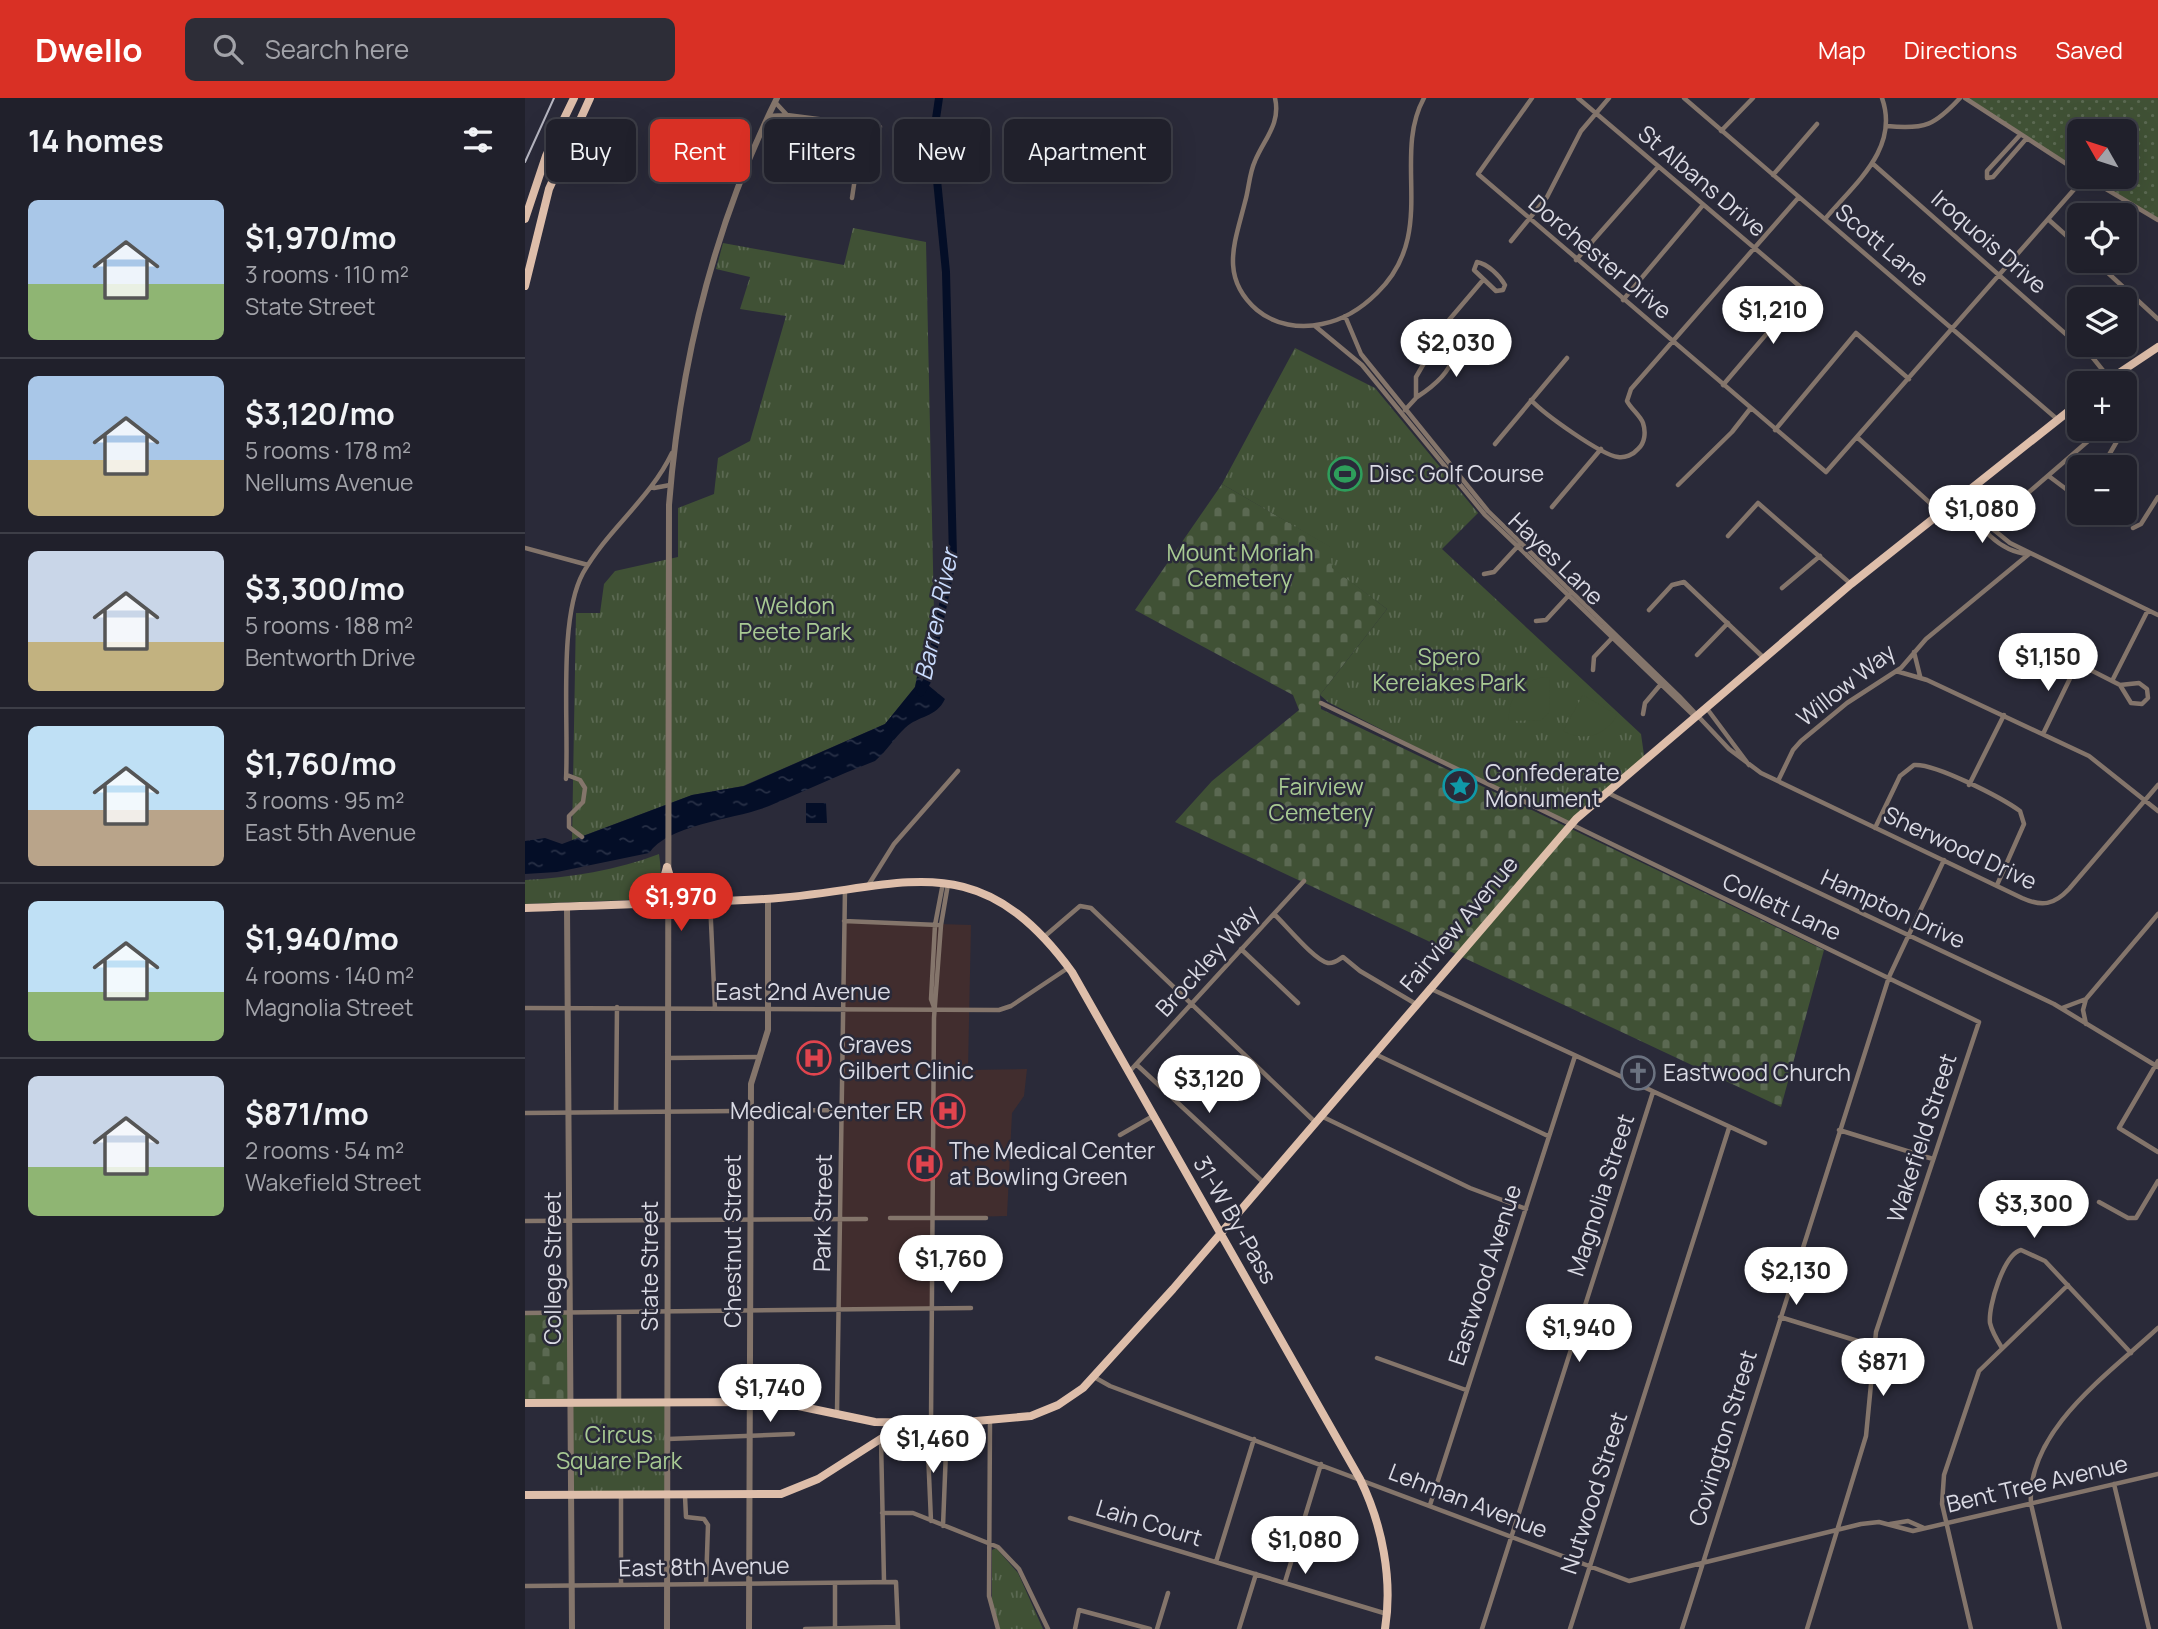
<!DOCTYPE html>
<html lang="en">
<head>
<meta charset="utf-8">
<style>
  :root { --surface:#20202b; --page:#2d2d37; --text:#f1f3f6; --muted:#a2a3a9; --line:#3d3e47; --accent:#d93025 }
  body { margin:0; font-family:Manrope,sans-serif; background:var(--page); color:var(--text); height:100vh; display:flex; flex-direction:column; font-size:26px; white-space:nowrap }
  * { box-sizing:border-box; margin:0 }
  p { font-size:23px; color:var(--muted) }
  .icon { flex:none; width:38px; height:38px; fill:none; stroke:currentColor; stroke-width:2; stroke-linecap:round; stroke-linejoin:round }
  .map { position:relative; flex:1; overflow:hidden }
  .drawer { display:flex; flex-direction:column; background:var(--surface); width:525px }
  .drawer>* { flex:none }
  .hud { position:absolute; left:21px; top:21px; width:665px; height:63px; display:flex; gap:14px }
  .needle { width:46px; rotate:309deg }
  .buttons { position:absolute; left:1542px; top:21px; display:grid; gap:14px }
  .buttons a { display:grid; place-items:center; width:70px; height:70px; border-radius:10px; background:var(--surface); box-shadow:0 7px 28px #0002,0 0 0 2px var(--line); font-size:35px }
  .price { position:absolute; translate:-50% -60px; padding:0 16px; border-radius:24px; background:#fff; color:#222; font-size:23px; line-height:46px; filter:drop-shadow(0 2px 4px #0008) }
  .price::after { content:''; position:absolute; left:50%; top:42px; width:21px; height:16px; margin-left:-10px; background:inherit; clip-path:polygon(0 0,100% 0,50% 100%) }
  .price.active { background:var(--accent); color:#fff }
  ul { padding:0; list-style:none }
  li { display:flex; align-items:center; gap:21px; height:175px; padding:0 28px }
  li+li { border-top:2px solid var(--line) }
  li span { display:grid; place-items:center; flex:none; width:196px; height:140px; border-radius:10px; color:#555 }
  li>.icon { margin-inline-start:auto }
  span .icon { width:84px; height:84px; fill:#fffc; stroke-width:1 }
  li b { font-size:30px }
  h2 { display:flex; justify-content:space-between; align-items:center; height:84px; padding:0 28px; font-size:30px }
  .tag { padding:0 24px; border-radius:10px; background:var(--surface); box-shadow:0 7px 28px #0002,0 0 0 2px var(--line); font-size:24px; line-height:63px }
  .tag.active { background:var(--accent); color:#fff }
  header { display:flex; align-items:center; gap:42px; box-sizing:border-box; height:98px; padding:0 35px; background:var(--accent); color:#fff }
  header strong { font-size:33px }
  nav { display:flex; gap:38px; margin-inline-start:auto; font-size:24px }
  .search { width:490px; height:63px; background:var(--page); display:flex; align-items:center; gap:18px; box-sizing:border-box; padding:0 24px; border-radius:10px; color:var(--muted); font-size:26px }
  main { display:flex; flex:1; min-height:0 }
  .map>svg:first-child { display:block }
</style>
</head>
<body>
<header>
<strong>Dwello</strong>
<div class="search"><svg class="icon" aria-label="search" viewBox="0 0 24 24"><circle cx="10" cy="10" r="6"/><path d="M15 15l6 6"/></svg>Search here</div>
<nav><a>Map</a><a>Directions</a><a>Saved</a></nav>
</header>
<main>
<section class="drawer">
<h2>14 homes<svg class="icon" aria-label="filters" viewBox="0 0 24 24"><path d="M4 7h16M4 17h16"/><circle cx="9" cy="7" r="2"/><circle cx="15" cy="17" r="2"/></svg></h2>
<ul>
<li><span style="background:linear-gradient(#a9c7e8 60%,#8fb573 0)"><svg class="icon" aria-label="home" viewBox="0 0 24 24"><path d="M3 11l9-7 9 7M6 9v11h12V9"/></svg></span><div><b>$1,970/mo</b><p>3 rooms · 110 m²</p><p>State Street</p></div></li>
<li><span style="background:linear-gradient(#a9c7e8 60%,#c2b280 0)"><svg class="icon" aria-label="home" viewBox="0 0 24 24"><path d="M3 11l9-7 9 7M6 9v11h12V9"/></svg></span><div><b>$3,120/mo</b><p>5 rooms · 178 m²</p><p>Nellums Avenue</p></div></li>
<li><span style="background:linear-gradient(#c9d6e8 65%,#c2b280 0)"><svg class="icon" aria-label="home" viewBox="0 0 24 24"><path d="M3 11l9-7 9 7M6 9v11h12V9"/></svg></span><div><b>$3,300/mo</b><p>5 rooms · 188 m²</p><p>Bentworth Drive</p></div></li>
<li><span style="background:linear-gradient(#bfe0f5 60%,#b9a48a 0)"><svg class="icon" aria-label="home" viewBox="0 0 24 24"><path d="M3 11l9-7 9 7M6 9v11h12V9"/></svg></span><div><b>$1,760/mo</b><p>3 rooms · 95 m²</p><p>East 5th Avenue</p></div></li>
<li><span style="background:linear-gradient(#bfe0f5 65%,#8fb573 0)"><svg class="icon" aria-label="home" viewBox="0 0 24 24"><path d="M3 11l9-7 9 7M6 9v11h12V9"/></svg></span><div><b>$1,940/mo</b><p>4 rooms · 140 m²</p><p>Magnolia Street</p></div></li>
<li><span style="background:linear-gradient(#c9d6e8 65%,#8fb573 0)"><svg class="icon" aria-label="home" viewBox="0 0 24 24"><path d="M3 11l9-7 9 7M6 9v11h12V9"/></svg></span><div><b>$871/mo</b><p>2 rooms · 54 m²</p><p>Wakefield Street</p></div></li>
</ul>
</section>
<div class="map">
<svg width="1633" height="1531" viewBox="0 0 1633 1531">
  <defs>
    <pattern id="grass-dots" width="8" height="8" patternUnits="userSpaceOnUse" patternTransform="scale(1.75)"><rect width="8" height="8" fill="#405135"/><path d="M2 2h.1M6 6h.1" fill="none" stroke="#5b6952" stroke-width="1.8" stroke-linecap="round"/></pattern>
    <pattern id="cemetery-stones" width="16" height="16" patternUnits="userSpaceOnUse" patternTransform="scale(1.75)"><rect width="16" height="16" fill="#405135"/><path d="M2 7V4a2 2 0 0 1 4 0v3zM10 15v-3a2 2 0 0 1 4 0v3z" fill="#5b6952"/></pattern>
    <pattern id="park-tufts" width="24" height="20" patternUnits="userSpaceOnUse" patternTransform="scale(1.75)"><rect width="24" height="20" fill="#405135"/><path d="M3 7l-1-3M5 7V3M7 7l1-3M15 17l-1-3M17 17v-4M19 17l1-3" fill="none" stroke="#5b6952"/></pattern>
    <pattern id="water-ripples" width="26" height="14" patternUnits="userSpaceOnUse" patternTransform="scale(1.75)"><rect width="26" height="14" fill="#040e27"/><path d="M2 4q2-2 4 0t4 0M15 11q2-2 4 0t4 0" fill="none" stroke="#283046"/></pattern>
  </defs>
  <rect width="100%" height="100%" fill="#2a2a39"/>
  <path fill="#412d2e" d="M319,823L446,827L443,972L502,971L499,998L487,1015L482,1118L406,1120V1210L313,1212Z"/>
  <path fill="url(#grass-dots)" d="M1440,0H1633V122L1562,79H1600V33H1554V74Z"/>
  <path fill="url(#cemetery-stones)" d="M697,386L806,449L808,470L862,511L795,597L796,611L1299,852L1256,1009L650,724L687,683L774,612L768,597L610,512Z
    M0,1214L46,1215V1305H0Z"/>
  <path fill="url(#park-tufts)" d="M328,130L401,144L409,515L390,589L360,626L218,688L167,697L47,742L51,515H75L79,486L90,473L153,459V410L189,396L193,360L225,343L261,218L215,211L225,179L191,171L198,145L319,167Z
    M770,250L850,290L953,415L917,451L1116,636L1120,664L1045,728L803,604L795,597L862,511L807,470L805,449L697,386Z
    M134,756C136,771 138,783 128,797L102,802L0,806V782C45,780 92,772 134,756Z
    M142,1304V1396L47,1397L46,1305Z
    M471,1450L493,1475L518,1531H475L467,1504V1452Z"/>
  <path fill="#405135" d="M1025,579L1024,614L1017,622L984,623C982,598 999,579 1025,579Z
    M1058,597L1092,617C1081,638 1059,644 1038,633Z"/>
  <path fill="url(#water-ripples)" d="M392,578L420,601C411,620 394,617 380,630C369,640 362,653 350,663C314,677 279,693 244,708C213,721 143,726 124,755L32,774L0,776V743L20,740L37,746L167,697L219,688L360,626L390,589Z
    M281,705H301L302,725H281Z"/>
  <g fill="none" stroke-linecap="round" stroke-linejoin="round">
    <path stroke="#040e27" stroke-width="8" d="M396,594L402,583L428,459L421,174L408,41L414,0"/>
    <path stroke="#84756b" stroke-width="4.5" d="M750,0C756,26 739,41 730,63C724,76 724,91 720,104C710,144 694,179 732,212C750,227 775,231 797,226C818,222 837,210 852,195C914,135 866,60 899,0
      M1007,0L953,76L1301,374L1560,79
      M1053,0L1279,192L1198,287
      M1159,0L1532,321
      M1440,0L1554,74
      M250,4L262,17L355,29
      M244,18L262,17
      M1362,28C1400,32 1410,27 1435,0
      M1196,33L1228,0
      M1495,37L1462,73V80L1468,79L1501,41
      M1347,65L1568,260L1584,280
      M1248,77L1292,26
      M1561,79L1633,122
      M294,82L304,23
      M327,100L338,27
      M1300,121C1329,86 1375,51 1357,0
      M1524,122L1554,149
      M986,143L1022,99L1056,33L1084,0
      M1051,162L1133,69
      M1570,163L1633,221
      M952,164C963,166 975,178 980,187L978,192L971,193L949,172Z
      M1098,202L1178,107
      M820,218L836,256L963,413L1154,598L1204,651L1236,675L1497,800C1517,809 1529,807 1544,791L1633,687
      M790,228L837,267L960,417L1171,620
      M892,299C906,290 924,276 928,259L925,252
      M1006,302C1019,316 1076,357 1093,359C1100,360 1108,357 1113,351C1120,345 1121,334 1118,325C1115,317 1106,311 1102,303L1106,291L1274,99
      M880,312L891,300V279L924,222L958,182
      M1250,332L1331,235L1384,281
      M1599,332L1610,319L1608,312L1600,311
      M1333,340L1415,414
      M970,346L1042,260
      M1577,369L1599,331
      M1525,379L1545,394L1554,395
      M1153,387L1207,334L1225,311
      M129,390L145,387
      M1545,394L1554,403
      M1440,397L1464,428L1485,445L1633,517
      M1434,400C1451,423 1471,454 1503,456
      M1027,409L1076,351
      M1608,430L1616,426L1633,399
      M1460,432L1577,331
      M1203,438L1233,405L1326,486
      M0,450L63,467
      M959,476L969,474L993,448
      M1257,490L1295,458
      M1124,512L1147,487L1159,484L1240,561
      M1011,523L1021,522L1044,497
      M1520,538L1528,544L1534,556L1514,561L1507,556L1505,548L1511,540Z
      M1389,554L1395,578
      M1534,556L1595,587
      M1172,557L1203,525
      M1068,572L1069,559L1088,539
      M1371,573L1402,582L1564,658L1633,713
      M1587,583L1623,512
      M1614,585L1622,591L1623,600L1617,606L1606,605L1595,587Z
      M796,605L1454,924L1351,1234L1341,1338L1282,1531
      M1183,612L1224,667
      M1118,616L1120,605L1136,586
      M1518,636L1552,566
      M42,677L55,682L60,690L58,704L44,718V729L57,739
      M41,681C44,625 33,521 58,475C83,431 125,401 147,355
      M1253,683L1268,652L1276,643L1322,605L1376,570L1401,541L1504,456
      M1444,687L1479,617
      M1083,695L1529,906L1633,969
      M1350,730L1375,678L1389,667C1410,665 1477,700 1495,713L1499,726L1472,787
      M344,786L369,746L433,673
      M185,803L190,911
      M749,816C761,827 789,862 803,865C809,866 813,862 818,859L835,873L891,906
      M319,823L413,827
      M520,838L555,808L566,810L790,1024
      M716,851L773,905
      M904,890L1240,1045
      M1561,901L1558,912L1561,926
      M0,910L474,912L486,908L543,870
      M1537,910L1561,901L1633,816
      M410,912L406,901L410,827L418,785
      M850,956L1023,1038
      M143,960L234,959
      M1633,963L1594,1030L1633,1054
      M612,967L739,1085
      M604,974L779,783
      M91,1014L92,909
      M0,1015L317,1012
      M796,1018L945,1090L1001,1111
      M1314,1032L1408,1061
      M595,1037L628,1018
      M1574,1104L1603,1120H1611L1633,1083
      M365,1120H461
      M0,1123L341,1121
      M0,1215L446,1210
      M1255,1219L1349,1248
      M1477,1250C1472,1242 1467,1234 1465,1225C1463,1208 1479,1156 1496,1152L1520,1163L1606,1255
      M852,1260L941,1292
      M569,1279L585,1288L1104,1483L1336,1426L1354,1424L1388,1433L1633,1376
      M94,1304V1215
      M312,1315L320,791
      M465,1322L464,1498L473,1531
      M406,1325L409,920L416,827L423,786
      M402,1331L406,1423
      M143,1341L268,1336
      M356,1341L359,1483
      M1589,1386L1624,1531
      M96,1397V1487
      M160,1398L161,1419L179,1421L183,1427L181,1486
      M905,1407L1050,958
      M357,1415H388L473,1449L494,1471L523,1531
      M545,1420L862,1516
      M1365,1426L1383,1423L1399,1430
      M418,1428L422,1327
      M691,1464L729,1341
      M760,1484L796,1366
      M310,1485V1531
      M0,1488L371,1484L373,1531
      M280,1531L373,1529
      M550,1531L554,1512L625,1531
      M632,1531L643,1495
      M714,1531L731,1476
      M957,1531L1128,994
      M1045,1531L1204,1030
      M1157,1531L1364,879L1419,762
      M1446,1531L1417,1406L1419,1377L1454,1273L1543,1187
      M1535,1531L1506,1406C1501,1332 1585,1275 1633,1230"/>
    <path stroke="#84756b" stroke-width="6" d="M42,808L47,1531
      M142,1531L144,407C155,266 189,127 252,0
      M224,1531L226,986L243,932V801"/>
    <path stroke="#debeaa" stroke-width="8" d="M0,121L21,58L49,0
      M0,188L24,91L65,0
      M1579,285L1633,249
      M142,769L149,791L169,802
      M120,803C135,797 138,784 142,769
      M0,810C80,807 160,805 240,801C375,793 449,740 547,874L835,1381C857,1426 868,1481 860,1531
      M0,1305L254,1304L350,1324L412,1325
      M0,1397L256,1396L293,1381L357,1340L429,1325L506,1318L533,1307L558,1290L648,1191L1051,721L1326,486L1554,305"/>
    <path stroke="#b6b6c1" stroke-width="2" d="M0,64L29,0"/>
  </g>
  <defs>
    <symbol id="stadium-ring" viewBox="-11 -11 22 22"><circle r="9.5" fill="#2a2a39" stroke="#2e9e5b" stroke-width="1.5"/><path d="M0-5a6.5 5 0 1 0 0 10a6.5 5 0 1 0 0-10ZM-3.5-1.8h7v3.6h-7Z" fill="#2e9e5b"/></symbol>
    <symbol id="sight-ring" viewBox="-11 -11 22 22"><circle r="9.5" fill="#2a2a39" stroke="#0f9aa8" stroke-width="1.5"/><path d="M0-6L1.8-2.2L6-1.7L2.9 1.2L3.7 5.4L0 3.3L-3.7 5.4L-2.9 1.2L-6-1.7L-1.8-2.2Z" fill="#0f9aa8"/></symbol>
    <symbol id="hospital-ring" viewBox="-11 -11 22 22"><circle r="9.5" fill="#2a2a39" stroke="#e0444e" stroke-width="1.5"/><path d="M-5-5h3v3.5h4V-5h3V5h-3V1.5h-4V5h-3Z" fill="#e0444e"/></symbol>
    <symbol id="church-ring" viewBox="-11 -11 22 22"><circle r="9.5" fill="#2a2a39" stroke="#6b7280" stroke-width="1.5"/><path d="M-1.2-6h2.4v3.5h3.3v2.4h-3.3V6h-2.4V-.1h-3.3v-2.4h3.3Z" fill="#6b7280"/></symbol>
  </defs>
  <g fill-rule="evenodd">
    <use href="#stadium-ring" x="801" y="357" width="38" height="38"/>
    <use href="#sight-ring" x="916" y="669" width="38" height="38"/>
    <use href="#hospital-ring" x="270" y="941" width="38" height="38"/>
    <use href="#church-ring" x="1094" y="956" width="38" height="38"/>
    <use href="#hospital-ring" x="404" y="994" width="38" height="38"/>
    <use href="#hospital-ring" x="381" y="1047" width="38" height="38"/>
  </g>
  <g text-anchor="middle" stroke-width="5" stroke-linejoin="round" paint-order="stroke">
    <g font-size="23" fill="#dadae4" stroke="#2a2a39">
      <text transform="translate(1177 83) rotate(40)" y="8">St Albans Drive</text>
      <text transform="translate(1464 144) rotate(41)" y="8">Iroquois Drive</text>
      <text transform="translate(1357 147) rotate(40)" y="8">Scott Lane</text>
      <text transform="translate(1075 159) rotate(40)" y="8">Dorchester Drive</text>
      <text transform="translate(1031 461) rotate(44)" y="8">Hayes Lane</text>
      <text transform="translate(1321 587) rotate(-38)" y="8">Willow Way</text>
      <text transform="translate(1435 750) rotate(25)" y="8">Sherwood Drive</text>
      <text transform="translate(1257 809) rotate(25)" y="8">Collett Lane</text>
      <text transform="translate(1368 811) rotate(25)" y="8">Hampton Drive</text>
      <text transform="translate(934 826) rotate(-50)" y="8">Fairview Avenue</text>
      <text transform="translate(682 863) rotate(-48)" y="8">Brockley Way</text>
      <text x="278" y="902">East 2nd Avenue</text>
      <text transform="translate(1397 1040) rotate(-72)" y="8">Wakefield Street</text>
      <text transform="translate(1076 1097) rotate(-72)" y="8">Magnolia Street</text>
      <text transform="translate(298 1115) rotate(-89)" y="8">Park Street</text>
      <text transform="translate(710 1122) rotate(60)" y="8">31-W By-Pass</text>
      <text transform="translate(208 1143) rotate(-90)" y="8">Chestnut Street</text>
      <text transform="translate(125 1168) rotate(-90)" y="8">State Street</text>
      <text transform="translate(28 1170) rotate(-90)" y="8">College Street</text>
      <text transform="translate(960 1177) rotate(-72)" y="8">Eastwood Avenue</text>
      <text transform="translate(1198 1340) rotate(-73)" y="8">Covington Street</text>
      <text transform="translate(1512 1386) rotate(-13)" y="8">Bent Tree Avenue</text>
      <text transform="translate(1069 1395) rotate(-72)" y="8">Nutwood Street</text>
      <text transform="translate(943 1403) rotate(21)" y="8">Lehman Avenue</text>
      <text transform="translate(624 1425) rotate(17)" y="8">Lain Court</text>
      <text transform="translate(179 1469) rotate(-1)" y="8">East 8th Avenue</text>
    </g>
    <g font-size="23" fill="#dadae4" stroke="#2a2a39" text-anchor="start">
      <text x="844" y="384">Disc Golf Course</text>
      <text x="960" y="683">Confederate<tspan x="960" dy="26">Monument</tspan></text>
      <text x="314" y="955">Graves<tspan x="314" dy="26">Gilbert Clinic</tspan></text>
      <text x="1138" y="983">Eastwood Church</text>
      <text x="398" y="1021" text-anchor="end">Medical Center ER</text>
      <text x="424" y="1061">The Medical Center<tspan x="424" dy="26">at Bowling Green</tspan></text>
    </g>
    <g font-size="23" fill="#a8ca93" stroke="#2a2a39">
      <text x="715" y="463">Mount Moriah<tspan x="715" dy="26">Cemetery</tspan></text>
      <text x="270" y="516">Weldon<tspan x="270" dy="26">Peete Park</tspan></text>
      <text x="924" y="567">Spero<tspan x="924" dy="26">Kereiakes Park</tspan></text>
      <text x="796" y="697">Fairview<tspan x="796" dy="26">Cemetery</tspan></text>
      <text x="94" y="1345">Circus<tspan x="94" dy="26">Square Park</tspan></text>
    </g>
    <g font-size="24" font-style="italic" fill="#cadcfe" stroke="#2a2a39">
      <text transform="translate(412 517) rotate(-78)" y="8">Barren River</text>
    </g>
  </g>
</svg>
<div class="buttons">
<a><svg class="needle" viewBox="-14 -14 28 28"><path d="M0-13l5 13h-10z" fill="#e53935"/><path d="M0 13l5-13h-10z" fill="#a2a3a9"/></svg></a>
<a><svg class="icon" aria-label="locate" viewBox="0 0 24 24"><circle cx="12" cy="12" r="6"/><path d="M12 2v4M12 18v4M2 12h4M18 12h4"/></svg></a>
<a><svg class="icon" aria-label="layers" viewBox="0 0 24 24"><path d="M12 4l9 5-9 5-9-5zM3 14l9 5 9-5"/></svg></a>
<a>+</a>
<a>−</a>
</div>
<b class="price" style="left:1248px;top:248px">$1,210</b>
<b class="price" style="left:931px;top:281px">$2,030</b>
<b class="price" style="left:1457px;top:447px">$1,080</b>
<b class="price" style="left:1523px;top:595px">$1,150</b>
<b class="price active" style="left:156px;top:835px">$1,970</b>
<b class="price" style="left:684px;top:1017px">$3,120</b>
<b class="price" style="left:1509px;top:1142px">$3,300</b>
<b class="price" style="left:426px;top:1197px">$1,760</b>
<b class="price" style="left:1271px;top:1209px">$2,130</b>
<b class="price" style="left:1054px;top:1266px">$1,940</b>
<b class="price" style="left:1358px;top:1300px">$871</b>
<b class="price" style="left:245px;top:1326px">$1,740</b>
<b class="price" style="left:408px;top:1377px">$1,460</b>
<b class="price" style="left:780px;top:1478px">$1,080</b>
<div class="hud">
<a class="tag">Buy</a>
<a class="tag active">Rent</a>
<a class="tag">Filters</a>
<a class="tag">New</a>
<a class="tag">Apartment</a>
</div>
</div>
</main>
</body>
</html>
